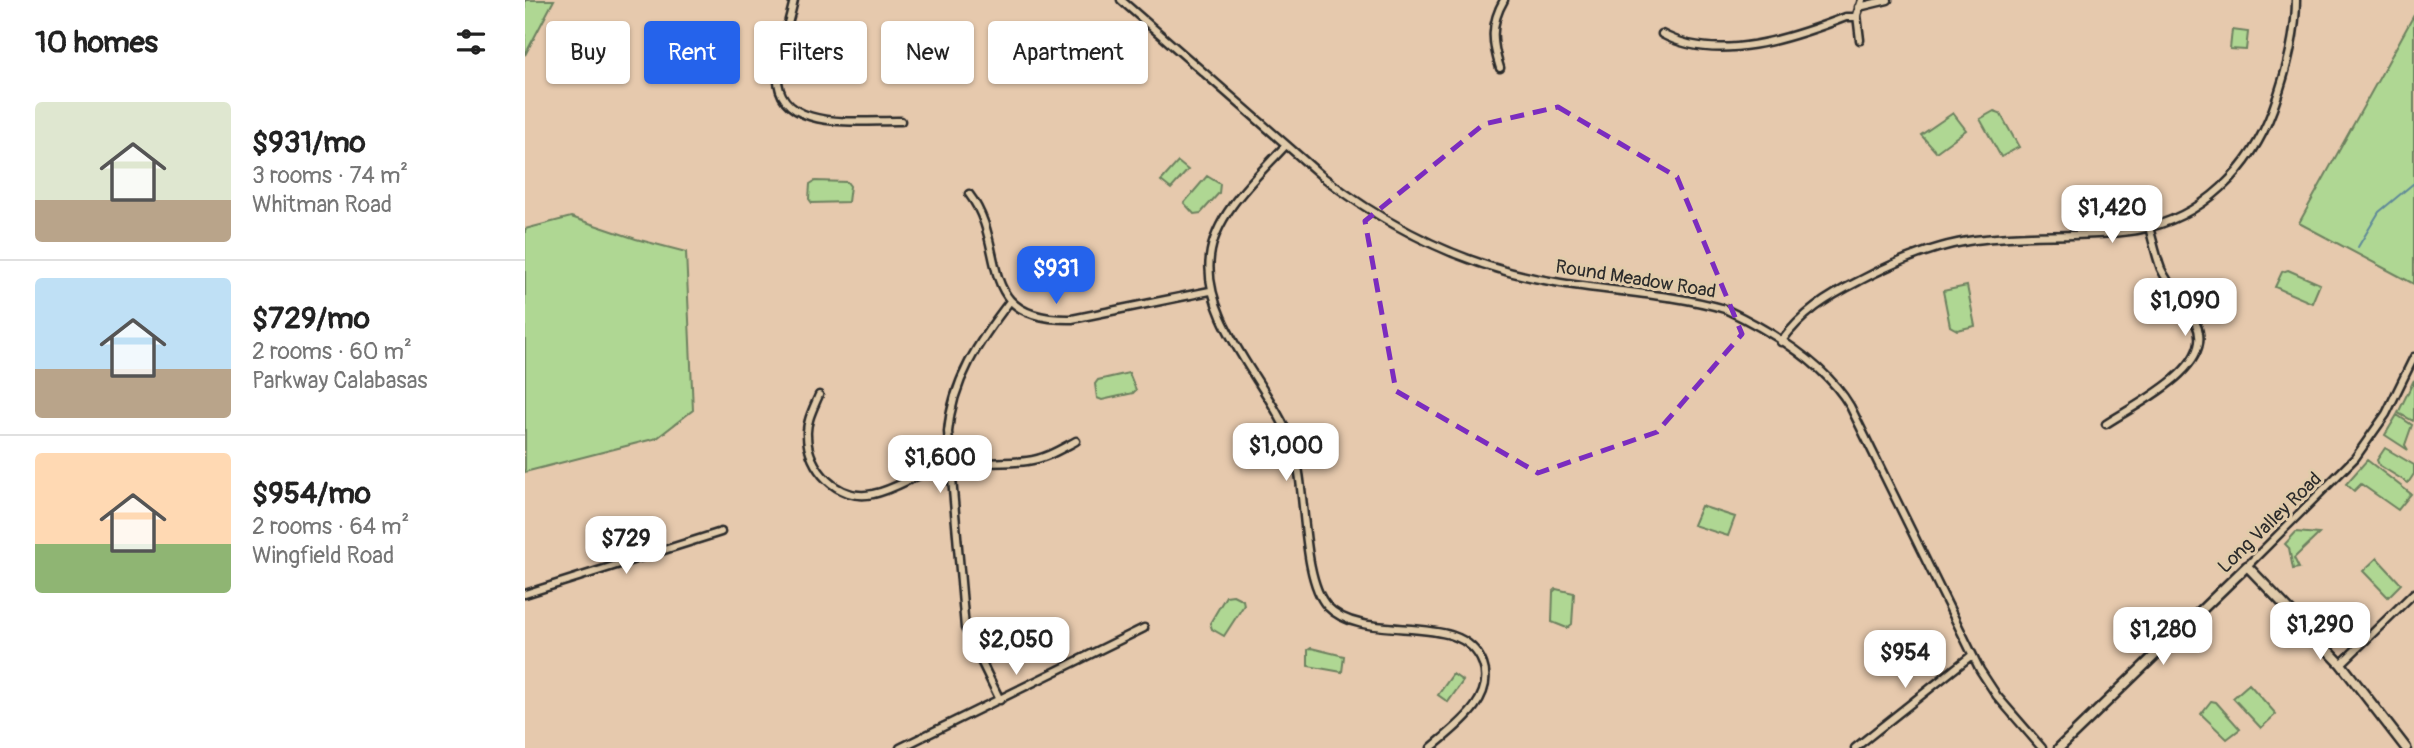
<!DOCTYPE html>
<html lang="en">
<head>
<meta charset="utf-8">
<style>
  :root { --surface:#fff; --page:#f2f2f2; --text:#222; --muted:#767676; --line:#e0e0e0; --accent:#2563eb }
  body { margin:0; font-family:Pangolin,sans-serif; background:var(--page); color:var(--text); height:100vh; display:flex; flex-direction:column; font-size:26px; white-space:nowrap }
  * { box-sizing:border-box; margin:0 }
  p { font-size:23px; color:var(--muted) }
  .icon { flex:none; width:38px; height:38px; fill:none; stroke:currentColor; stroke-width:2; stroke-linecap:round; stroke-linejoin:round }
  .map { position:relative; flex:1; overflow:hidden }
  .side { display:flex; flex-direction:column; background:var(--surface); width:525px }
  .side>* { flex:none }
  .guide { position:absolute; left:21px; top:21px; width:665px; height:63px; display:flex; gap:14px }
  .price { position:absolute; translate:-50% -60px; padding:0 16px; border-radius:14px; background:#fff; color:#222; font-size:23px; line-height:46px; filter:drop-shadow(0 2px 4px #0008) }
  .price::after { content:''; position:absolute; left:50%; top:42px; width:21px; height:16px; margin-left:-10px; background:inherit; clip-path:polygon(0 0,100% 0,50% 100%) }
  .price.current { background:var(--accent); color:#fff }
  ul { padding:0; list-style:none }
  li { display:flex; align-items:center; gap:21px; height:175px; padding:0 35px }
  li+li { border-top:2px solid var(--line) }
  li span { display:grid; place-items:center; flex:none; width:196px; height:140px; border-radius:7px; color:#555 }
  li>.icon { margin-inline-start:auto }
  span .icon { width:84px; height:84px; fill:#fffc; stroke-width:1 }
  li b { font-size:30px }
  h2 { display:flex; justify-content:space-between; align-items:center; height:84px; padding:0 35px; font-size:30px }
  .tag { padding:0 24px; border-radius:7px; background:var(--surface); box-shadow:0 2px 5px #0004; font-size:24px; line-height:63px }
  .tag.current { background:var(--accent); color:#fff }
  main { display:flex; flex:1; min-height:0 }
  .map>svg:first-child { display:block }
</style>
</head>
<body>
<main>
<section class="side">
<h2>10 homes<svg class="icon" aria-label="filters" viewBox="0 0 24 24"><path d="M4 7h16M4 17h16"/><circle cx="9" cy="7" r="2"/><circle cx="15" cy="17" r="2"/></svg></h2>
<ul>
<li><span style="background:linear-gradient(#dfe7d0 70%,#b9a48a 0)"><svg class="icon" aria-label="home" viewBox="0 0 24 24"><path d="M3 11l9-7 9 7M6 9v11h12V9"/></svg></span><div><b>$931/mo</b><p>3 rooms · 74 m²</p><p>Whitman Road</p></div></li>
<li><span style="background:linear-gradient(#bfe0f5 65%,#b9a48a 0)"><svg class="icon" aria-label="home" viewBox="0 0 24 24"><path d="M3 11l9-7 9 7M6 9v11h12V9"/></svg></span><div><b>$729/mo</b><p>2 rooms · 60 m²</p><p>Parkway Calabasas</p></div></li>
<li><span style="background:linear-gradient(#ffd9b3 65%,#8fb573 0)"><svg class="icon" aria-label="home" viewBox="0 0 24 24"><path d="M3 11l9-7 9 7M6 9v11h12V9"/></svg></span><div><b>$954/mo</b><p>2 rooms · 64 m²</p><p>Wingfield Road</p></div></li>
</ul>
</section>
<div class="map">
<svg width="1889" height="748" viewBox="0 0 1889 748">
  <rect width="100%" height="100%" fill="#e6c9ad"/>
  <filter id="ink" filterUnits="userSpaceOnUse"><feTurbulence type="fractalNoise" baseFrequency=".0143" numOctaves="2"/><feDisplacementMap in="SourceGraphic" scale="14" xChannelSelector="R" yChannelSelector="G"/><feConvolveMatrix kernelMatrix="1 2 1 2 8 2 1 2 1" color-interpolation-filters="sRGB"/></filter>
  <g filter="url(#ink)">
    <path fill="#afd793" stroke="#6d815f" stroke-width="2" d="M0,0H29L0,55Z
      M1889,15V284L1774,223Z
      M1707,30L1723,32L1721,50L1705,49Z
      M1469,111L1475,113L1494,147L1476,157L1455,119Z
      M1428,113L1441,130L1411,152L1396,135Z
      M653,162L663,170L646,189L636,181Z
      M682,176L695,184L694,193L676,213L669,214L659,203Z
      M290,181L322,182L325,186L323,202L287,203L284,199L285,184Z
      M46,217L111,239L161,252L168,410L132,438L0,472V229Z
      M1763,270L1795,284L1787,303L1750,287L1757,272Z
      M1442,286L1450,326L1432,330L1425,326L1418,291Z
      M604,373L611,390L608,393L577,400L572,398L570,384L573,380Z
      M1889,380V419L1888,421L1873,413Z
      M1872,415L1887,425L1880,445L1883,450L1860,435Z
      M1860,448L1889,465V474L1883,483L1854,465L1852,460Z
      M1842,460L1886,494L1873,510L1836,484L1829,491L1821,484Z
      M1176,506L1210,517L1203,536L1168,525Z
      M1771,532L1794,534L1769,558L1774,568L1768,569L1764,548L1760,544Z
      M1852,558L1876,584L1863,597L1838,571Z
      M1031,589L1049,593L1047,624L1042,628L1027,622L1028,592Z
      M708,595L718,600L719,605L699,636L687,629L685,623L701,596Z
      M786,648L819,656L817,672L783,666V650Z
      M928,674L938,681L923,702L913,695Z
      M1724,684L1751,714L1736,728L1708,698Z
      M1686,701L1691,702L1715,729L1702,739L1676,714Z"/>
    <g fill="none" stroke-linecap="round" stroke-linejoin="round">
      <path stroke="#5f8999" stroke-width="2" d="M1833,247L1854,212L1889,183"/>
      <defs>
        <path id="minor" d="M269,0C264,23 255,47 253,70C247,134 336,120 376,121
          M596,0L798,177C867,230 944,268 1030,282C1087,292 1145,293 1200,309C1244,330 1299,362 1325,406L1455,670L1472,696L1517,748
          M1334,7L1363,0
          M1137,34C1192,64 1267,38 1321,17H1332
          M1335,40L1332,15L1337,0
          M975,68C967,43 965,24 979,0
          M761,145C733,176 690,213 685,257C677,323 747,386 768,447C782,486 776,578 802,606C841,647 937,607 958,664C971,700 929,728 906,748
          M444,194C485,247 446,321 547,319L685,291
          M1256,342C1277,313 1302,297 1334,281C1368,263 1405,247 1443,241C1499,232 1557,239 1612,230C1678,218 1726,169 1748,109C1760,76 1771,35 1771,0
          M294,395C289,407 281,422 282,435C282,468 313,502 348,494C374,489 395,470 422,466C449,461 476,464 502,461C520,459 536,449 551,441
          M1581,424C1609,405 1692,367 1671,324C1662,305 1645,288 1636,269C1631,256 1628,241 1624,227
          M1722,566L1830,458L1861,414L1889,357
          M0,594L196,532
          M1816,664L1889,593
          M475,700L440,628L423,432C427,381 454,341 485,301
          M375,748L619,628
          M1330,748L1447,655"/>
        <path id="tertiary" d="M1534,748L1722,566L1816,664L1881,748"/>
      </defs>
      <use href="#minor" stroke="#2b2b2b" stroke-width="11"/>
      <use href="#tertiary" stroke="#2b2b2b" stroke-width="13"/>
      <use href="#minor" stroke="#e1cbaa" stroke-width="6"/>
      <use href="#tertiary" stroke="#e1cbaa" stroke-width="8"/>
    </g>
  </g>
  <path fill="none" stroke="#7b2cbf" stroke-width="5" stroke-dasharray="14 9" stroke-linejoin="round" d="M1033,107L1152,177L1217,334L1132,432L1013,473L871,391L840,221L959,124Z"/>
  <g text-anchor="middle" stroke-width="6" stroke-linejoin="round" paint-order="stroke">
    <g font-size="19" fill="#2b2b2b" stroke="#e1cbaa">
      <text transform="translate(1111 278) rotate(9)" y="7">Round Meadow Road</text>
      <text transform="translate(1744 522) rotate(-44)" y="7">Long Valley Road</text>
    </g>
  </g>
</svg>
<b class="price" style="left:1587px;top:245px">$1,420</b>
<b class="price current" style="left:531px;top:306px">$931</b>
<b class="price" style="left:1660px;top:338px">$1,090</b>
<b class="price" style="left:761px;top:483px">$1,000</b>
<b class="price" style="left:415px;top:495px">$1,600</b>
<b class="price" style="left:101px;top:576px">$729</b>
<b class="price" style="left:1795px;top:662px">$1,290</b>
<b class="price" style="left:1638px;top:667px">$1,280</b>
<b class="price" style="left:491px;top:677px">$2,050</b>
<b class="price" style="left:1380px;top:690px">$954</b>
<div class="guide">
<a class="tag">Buy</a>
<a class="tag current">Rent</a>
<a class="tag">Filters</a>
<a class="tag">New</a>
<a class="tag">Apartment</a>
</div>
</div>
</main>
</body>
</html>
